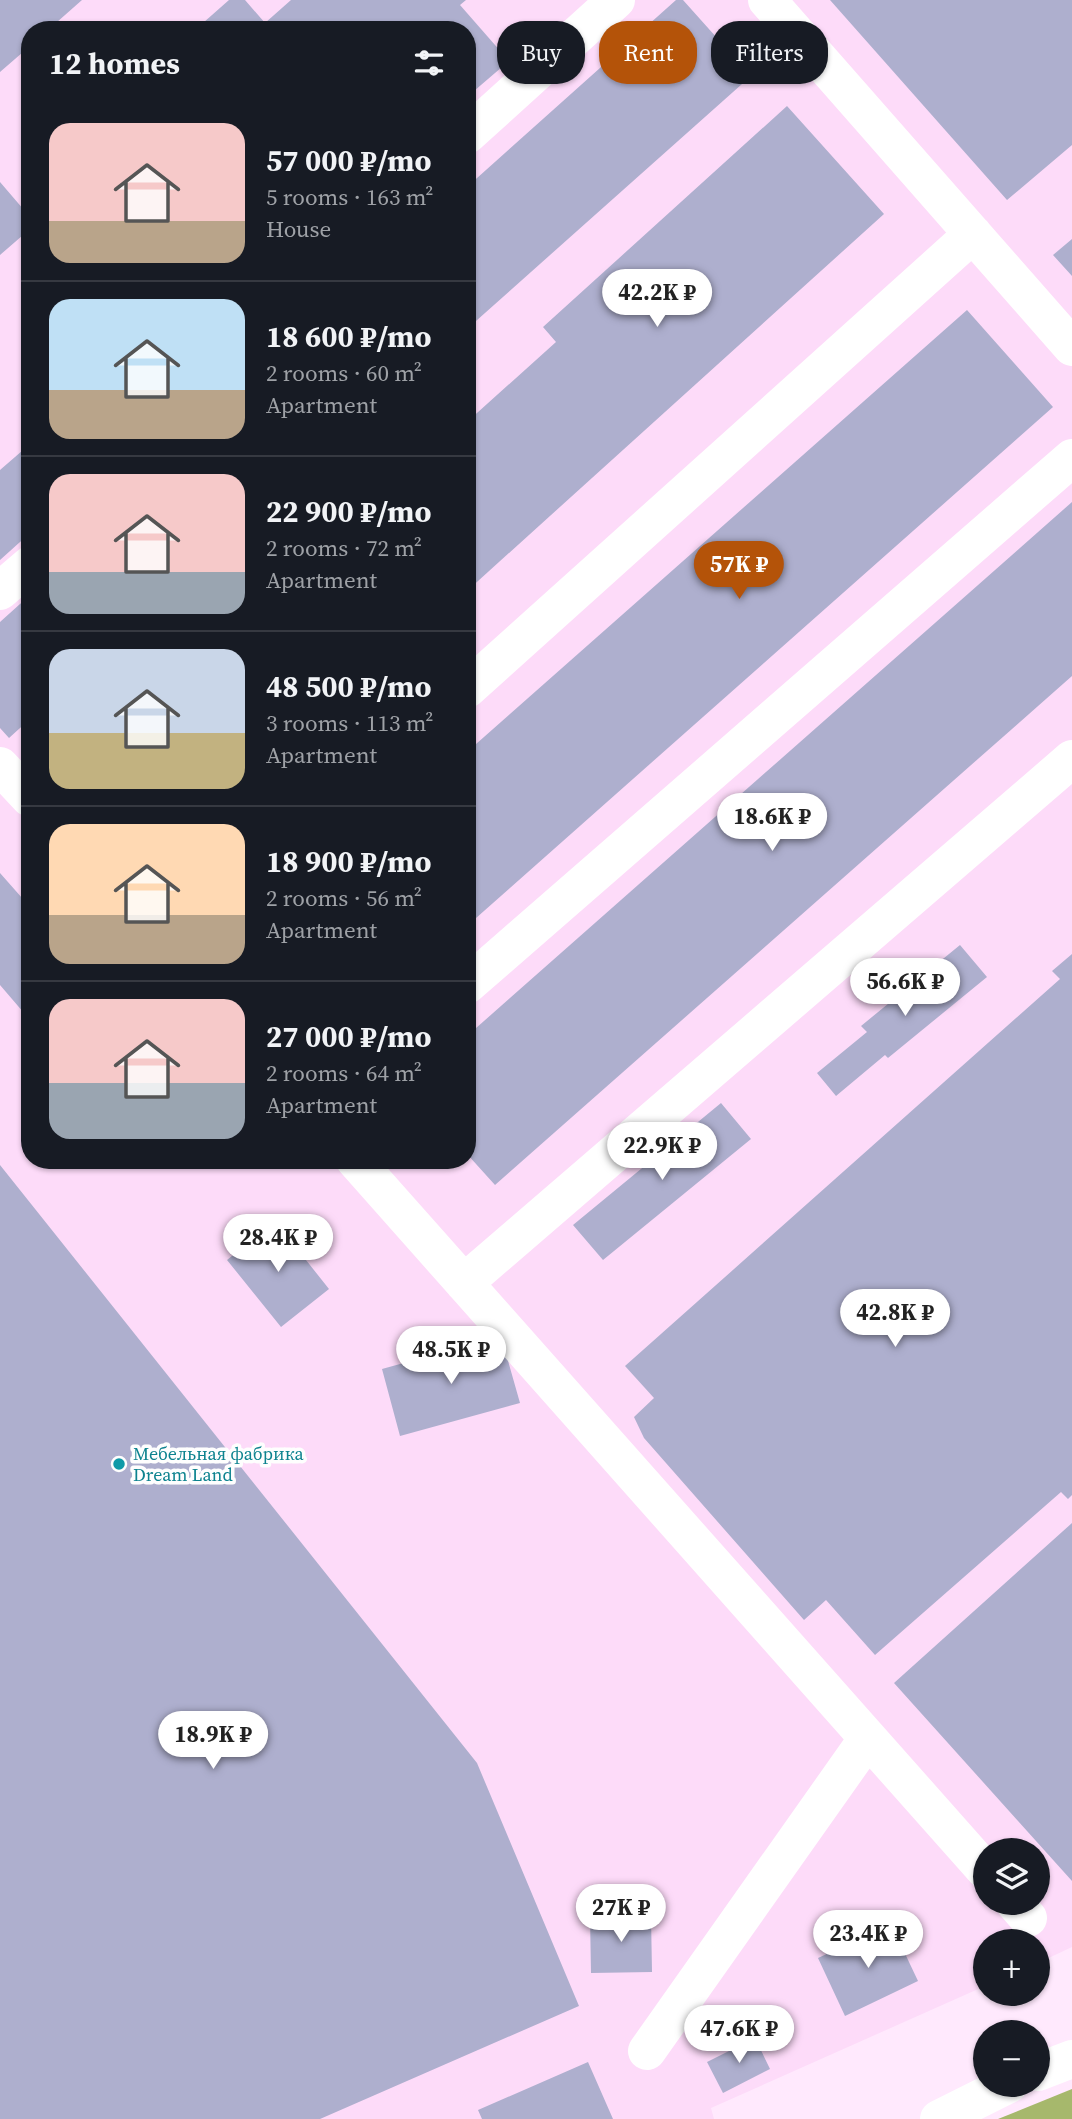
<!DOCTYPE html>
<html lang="en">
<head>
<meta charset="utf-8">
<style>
  :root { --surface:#171b24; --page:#20242c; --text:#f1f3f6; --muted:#9ea1a6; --line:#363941; --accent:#b45309 }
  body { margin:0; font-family:"Source Serif 4",serif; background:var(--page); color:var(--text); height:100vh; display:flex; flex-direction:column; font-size:26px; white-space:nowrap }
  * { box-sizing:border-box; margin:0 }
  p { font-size:23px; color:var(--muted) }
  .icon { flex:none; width:38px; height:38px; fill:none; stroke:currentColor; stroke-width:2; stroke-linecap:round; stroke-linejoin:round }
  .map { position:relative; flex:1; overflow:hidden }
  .details { position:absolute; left:21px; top:21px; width:455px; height:1148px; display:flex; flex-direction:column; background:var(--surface); border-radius:28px; box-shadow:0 2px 5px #0004 }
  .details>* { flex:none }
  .guide { position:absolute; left:497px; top:21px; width:469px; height:63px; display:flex; gap:14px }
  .tools { position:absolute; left:973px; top:1838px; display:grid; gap:14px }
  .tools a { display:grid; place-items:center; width:77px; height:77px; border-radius:50%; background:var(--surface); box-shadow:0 2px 5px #0004; font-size:35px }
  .price { position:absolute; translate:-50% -60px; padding:0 16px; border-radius:24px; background:#fff; color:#222; font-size:23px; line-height:46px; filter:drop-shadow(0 2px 4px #0008) }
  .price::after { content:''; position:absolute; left:50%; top:42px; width:21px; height:16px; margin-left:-10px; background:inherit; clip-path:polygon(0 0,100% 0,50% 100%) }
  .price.current { background:var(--accent); color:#fff }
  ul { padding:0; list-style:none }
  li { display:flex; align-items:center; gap:21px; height:175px; padding:0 28px }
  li+li { border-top:2px solid var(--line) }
  li span { display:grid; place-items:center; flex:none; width:196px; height:140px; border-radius:21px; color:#555 }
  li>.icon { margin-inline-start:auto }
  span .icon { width:84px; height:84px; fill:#fffc; stroke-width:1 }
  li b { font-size:30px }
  h2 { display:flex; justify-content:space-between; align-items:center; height:84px; padding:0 28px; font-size:30px }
  .chip { padding:0 24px; border-radius:28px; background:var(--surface); box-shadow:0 2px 5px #0004; font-size:24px; line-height:63px }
  .chip.current { background:var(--accent); color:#fff }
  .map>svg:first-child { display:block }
</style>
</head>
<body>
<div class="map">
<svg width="1072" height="2119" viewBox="0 0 1072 2119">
  <rect width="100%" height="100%" fill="#ffe9fd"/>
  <path fill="#fddbf9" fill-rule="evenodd" d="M0,0H1072V1947L1038,1963V1941H985V1986L711,2108L714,2119H0ZM30,30H467V1160H30ZM985,1850H1038V1902H985Z"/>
  <path fill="#a6b86c" d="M1072,2089V2119H998Z"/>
  <path fill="#aeafce" d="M0,0H82L48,30H30V46L0,72Z
    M229,0H245L265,23L291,0H466L460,5L509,61L467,97V30H195Z
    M676,0H683L751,76L467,329V187Z
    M830,0H1072V145L1007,200Z
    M787,106L884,214L467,591V422L556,342L543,327Z
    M0,182L30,217V229L0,255Z
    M1072,239V276L1053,255Z
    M967,310L1053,407L467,926V752Z
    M30,444V533L0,560V470Z
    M1072,502V676L495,1185L467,1154V1036Z
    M30,595V719L9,738L0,728V622Z
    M0,873L30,907V1020L0,985Z
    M960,945L987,977L888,1058L885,1055L836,1096L817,1073L867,1032L861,1026Z
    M1072,954V1495L1068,1499L1061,1492L875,1655L826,1600L804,1620L644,1438L634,1417L654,1398L625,1366L1060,979L1052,971Z
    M721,1103L751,1139L603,1260L573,1225Z
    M0,1165L477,1763L579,2006L320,2119H0Z
    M275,1221L329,1289L281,1327L227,1260Z
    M501,1336L520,1403L400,1436L382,1369Z
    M1072,1523V1881L894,1683Z
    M651,1916L652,1972L591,1973L590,1917Z
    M891,1924L918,1981L845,2016L818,1958Z
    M755,2038L770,2069L723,2093L707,2062Z
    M588,2062L613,2119H482L478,2110Z"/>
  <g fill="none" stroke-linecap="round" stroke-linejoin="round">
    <path stroke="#fff" stroke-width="38" d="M767,0L1072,347
      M467,135L616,0
      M0,591L30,565
      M467,689L973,234
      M0,766L30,798
      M467,985L1072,458
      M355,1160L985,1870
      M464,1283L1072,759
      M1014,1902L1028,1918
      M647,2051L868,1738
      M1038,2072L1072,2059
      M939,2119L1009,2084"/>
  </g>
  <circle fill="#0f9aa8" stroke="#fefefe" stroke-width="2.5" cx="119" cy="1464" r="7"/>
  <g text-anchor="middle" stroke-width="7" stroke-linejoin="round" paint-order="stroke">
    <g font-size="18" fill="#0d838f" stroke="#fefefe" text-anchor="start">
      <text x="133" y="1460">Мебельная фабрика<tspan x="133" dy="21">Dream Land</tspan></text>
    </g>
  </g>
</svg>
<div class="tools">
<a><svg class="icon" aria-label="layers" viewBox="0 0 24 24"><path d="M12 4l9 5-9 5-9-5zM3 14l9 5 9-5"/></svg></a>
<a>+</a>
<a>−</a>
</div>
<b class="price" style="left:657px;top:329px">42.2K ₽</b>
<b class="price current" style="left:739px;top:601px">57K ₽</b>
<b class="price" style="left:772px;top:853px">18.6K ₽</b>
<b class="price" style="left:905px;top:1018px">56.6K ₽</b>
<b class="price" style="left:662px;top:1182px">22.9K ₽</b>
<b class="price" style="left:278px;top:1274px">28.4K ₽</b>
<b class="price" style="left:895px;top:1349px">42.8K ₽</b>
<b class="price" style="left:451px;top:1386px">48.5K ₽</b>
<b class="price" style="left:213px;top:1771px">18.9K ₽</b>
<b class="price" style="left:621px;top:1944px">27K ₽</b>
<b class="price" style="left:868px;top:1970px">23.4K ₽</b>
<b class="price" style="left:739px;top:2065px">47.6K ₽</b>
<div class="guide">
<a class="chip">Buy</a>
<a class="chip current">Rent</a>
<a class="chip">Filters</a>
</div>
<section class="details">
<h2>12 homes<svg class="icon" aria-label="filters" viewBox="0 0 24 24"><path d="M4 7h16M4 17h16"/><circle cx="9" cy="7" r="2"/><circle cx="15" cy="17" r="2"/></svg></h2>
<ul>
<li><span style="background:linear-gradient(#f6c9c9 70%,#b9a48a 0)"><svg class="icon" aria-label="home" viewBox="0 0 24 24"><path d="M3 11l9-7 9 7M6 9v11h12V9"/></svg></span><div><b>57 000 ₽/mo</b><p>5 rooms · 163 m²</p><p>House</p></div></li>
<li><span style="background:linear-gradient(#bfe0f5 65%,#b9a48a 0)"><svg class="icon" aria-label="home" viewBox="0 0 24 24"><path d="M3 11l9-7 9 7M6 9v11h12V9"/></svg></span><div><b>18 600 ₽/mo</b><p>2 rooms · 60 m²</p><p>Apartment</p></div></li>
<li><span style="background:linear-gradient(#f6c9c9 70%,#9aa5b1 0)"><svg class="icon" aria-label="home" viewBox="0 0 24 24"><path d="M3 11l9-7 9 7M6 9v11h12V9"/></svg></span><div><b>22 900 ₽/mo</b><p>2 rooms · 72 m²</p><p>Apartment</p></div></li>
<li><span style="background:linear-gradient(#c9d6e8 60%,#c2b280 0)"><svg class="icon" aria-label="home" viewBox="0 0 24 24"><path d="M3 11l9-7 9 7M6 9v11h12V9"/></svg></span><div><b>48 500 ₽/mo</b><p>3 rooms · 113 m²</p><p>Apartment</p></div></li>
<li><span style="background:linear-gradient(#ffd9b3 65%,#b9a48a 0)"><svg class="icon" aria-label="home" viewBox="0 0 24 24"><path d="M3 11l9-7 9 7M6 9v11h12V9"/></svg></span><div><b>18 900 ₽/mo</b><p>2 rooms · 56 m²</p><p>Apartment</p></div></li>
<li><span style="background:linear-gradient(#f6c9c9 60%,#9aa5b1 0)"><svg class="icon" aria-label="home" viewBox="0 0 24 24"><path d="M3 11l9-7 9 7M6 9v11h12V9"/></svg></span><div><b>27 000 ₽/mo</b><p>2 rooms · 64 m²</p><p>Apartment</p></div></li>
</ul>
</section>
</div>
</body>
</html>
